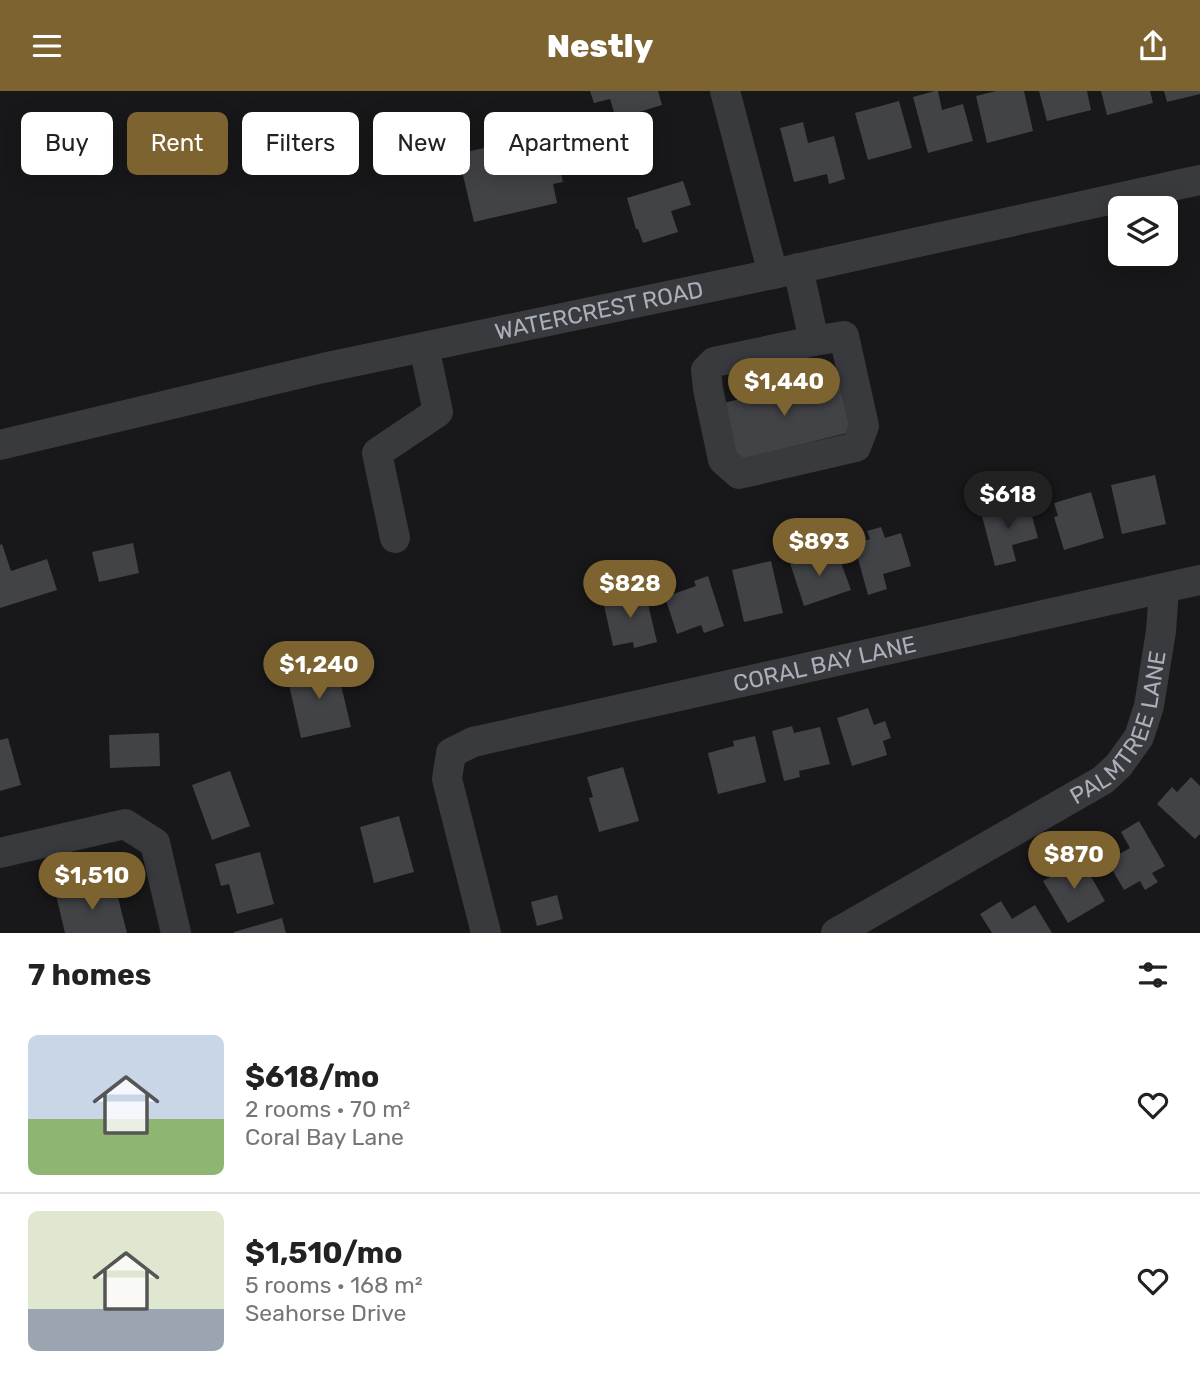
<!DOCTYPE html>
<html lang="en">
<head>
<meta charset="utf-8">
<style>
  :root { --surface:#fff; --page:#f2f2f2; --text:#222; --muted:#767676; --line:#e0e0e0; --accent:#7c632f }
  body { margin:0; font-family:Rubik,sans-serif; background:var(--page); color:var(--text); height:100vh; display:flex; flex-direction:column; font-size:26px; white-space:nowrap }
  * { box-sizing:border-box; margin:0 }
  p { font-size:23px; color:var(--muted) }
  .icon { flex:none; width:38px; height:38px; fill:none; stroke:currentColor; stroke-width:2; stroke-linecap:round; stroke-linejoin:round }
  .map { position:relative; height:842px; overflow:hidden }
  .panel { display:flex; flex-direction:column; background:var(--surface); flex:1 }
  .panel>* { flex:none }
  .top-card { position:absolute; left:21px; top:21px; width:700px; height:63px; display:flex; gap:14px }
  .buttons { position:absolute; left:1108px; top:105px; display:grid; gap:14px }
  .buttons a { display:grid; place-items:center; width:70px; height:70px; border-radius:10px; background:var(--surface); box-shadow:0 4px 18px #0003; font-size:35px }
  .price { position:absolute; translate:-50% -60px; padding:0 16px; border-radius:24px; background:var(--accent); color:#fff; font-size:23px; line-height:46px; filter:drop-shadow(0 2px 4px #0008) }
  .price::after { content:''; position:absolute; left:50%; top:42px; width:21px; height:16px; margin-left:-10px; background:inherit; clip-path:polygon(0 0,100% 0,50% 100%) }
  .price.on { background:#222; color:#fff }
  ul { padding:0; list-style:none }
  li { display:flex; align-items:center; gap:21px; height:175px; padding:0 28px }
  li+li { border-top:2px solid var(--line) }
  li span { display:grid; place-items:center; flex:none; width:196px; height:140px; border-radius:10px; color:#555 }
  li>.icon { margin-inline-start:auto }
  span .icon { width:84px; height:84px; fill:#fffc; stroke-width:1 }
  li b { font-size:30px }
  h2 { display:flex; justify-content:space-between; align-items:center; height:84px; padding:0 28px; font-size:30px }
  .chip { padding:0 24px; border-radius:10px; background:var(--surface); box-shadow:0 4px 18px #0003; font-size:24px; line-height:63px }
  .chip.on { background:var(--accent); color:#fff }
  header { display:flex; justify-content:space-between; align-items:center; height:91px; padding:0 28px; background:var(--accent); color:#fff; font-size:32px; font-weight:800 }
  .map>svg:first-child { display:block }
</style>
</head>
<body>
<header><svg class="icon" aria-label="menu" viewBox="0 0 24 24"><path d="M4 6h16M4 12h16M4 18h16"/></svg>Nestly<svg class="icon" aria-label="share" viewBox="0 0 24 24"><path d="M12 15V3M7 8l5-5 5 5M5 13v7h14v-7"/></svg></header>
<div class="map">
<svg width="1200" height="842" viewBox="0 0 1200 842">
  <rect width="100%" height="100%" fill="#18181a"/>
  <path fill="#424347" d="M590,0H658L662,14L616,28L610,8L594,12Z
    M935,0H938L942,19L963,13L973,50L928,62L913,6Z
    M996,0H1024L1033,40L987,52L976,5Z
    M1039,0H1087L1091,19L1047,30Z
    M1101,0H1150L1153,12L1107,24Z
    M1164,0H1200V3L1167,11Z
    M899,10L912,57L868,69L855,22Z
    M803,31L808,52L834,45L845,88L829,93L827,83L794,91L780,37Z
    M501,53L504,66L543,56L547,73L558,71L563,91L553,93L557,112L474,131L458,63Z
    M683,90L691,114L671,120L678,141L643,152L638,138H636L627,107Z
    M837,284L851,341L731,371L716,314Z
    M1155,384L1166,433L1122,443L1111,394Z
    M1091,401L1104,447L1064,459L1054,426L1058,425L1054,412Z
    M1010,413L1012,418L1029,414L1038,447L1012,454L1016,470L995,475L981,421Z
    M881,436L885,447L901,442L911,475L883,483L887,498L868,504L854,453L870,448L867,440Z
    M133,452L139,482L99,491L92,461Z
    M2,453L11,480L47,468L57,499L0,517V454Z
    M821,461L825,471L839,466L851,499L804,515L790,472Z
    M771,470L783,522L744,531L732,479Z
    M708,485L724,535L704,542L701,534L677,543L665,506L696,495L694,490Z
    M645,500L657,551L634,557L633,551L613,555L603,510Z
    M336,573L351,636L301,647L287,585Z
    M868,617L874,634L885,630L891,647L883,650L887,664L852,675L837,627Z
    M792,635L794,642L820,636L830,673L799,680L800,686L784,690L772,640Z
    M159,642L160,675L110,677L109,644Z
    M755,645L766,691L718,703L708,662L734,655L733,650Z
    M8,647L21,694L0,700V649Z
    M623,676L639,730L599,741L589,707L593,706L587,686Z
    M230,680L250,735L212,749L192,694Z
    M1191,686L1200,695V743L1195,748L1157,713L1172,696L1177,701Z
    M399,725L414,781L374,792L360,736Z
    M1139,730L1165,775L1152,782L1158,791L1145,799L1140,790L1124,799L1107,770L1130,757L1121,741Z
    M260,761L274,813L237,823L229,793L221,795L215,773Z
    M1081,768L1105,810L1068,832L1043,790Z
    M115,795L127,842H65L56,804L81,798L82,803Z
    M557,804L563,828L537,835L531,811Z
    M1001,810L1012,828L1035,814L1052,842H992L980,823Z
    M282,827L286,842H234V841Z"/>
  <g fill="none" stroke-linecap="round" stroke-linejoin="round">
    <g stroke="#393a3e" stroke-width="30">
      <path d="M725,0L773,183"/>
      <path d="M798,177L814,250L714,271L706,279L708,298L723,369L739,383L856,356L864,335L844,245L814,250"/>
      <path id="s1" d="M0,354L323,277L773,183L1200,89"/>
      <path d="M395,447L377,362L438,321L424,256"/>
      <path d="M0,762L125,733L155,752L176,842"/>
      <path id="s2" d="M486,842L447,688L451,662L473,651L1200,489"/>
      <path id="s3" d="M836,842L1103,689L1119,674L1139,646L1149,615L1161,540L1164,498"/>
    </g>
  </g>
  <g text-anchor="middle" stroke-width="5" stroke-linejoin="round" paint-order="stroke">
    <g font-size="23" fill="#aaafb9" stroke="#131315">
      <text dy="8" stroke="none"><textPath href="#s1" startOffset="614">WATERCREST ROAD</textPath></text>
      <text dy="8" stroke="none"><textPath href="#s2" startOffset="570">CORAL BAY LANE</textPath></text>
      <text dy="8" stroke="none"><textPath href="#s3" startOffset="362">PALMTREE LANE</textPath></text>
    </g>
  </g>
</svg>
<div class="buttons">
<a><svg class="icon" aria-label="layers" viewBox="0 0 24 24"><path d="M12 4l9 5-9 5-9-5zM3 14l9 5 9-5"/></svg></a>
</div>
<b class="price" style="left:784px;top:327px">$1,440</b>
<b class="price on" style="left:1008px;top:440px">$618</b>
<b class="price" style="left:819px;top:487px">$893</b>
<b class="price" style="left:630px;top:529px">$828</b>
<b class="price" style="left:319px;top:610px">$1,240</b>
<b class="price" style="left:1074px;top:800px">$870</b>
<b class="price" style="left:92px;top:821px">$1,510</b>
<div class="top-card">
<a class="chip">Buy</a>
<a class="chip on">Rent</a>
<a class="chip">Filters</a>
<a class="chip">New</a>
<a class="chip">Apartment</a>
</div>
</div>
<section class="panel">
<h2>7 homes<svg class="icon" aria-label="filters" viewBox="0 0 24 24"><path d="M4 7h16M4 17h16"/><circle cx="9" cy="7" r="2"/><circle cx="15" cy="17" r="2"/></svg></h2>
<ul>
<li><span style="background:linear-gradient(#c9d6e8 60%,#8fb573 0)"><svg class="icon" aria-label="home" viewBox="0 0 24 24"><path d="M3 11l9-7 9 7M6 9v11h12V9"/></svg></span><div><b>$618/mo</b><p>2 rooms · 70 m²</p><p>Coral Bay Lane</p></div><svg class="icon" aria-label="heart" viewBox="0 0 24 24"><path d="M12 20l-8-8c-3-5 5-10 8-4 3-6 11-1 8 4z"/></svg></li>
<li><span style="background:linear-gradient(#dfe7d0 70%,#9aa5b1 0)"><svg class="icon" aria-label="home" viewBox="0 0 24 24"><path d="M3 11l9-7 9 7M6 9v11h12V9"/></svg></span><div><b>$1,510/mo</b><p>5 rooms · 168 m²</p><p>Seahorse Drive</p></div><svg class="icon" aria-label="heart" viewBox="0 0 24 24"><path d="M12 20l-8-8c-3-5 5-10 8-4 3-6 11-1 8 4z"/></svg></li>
</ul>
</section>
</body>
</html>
